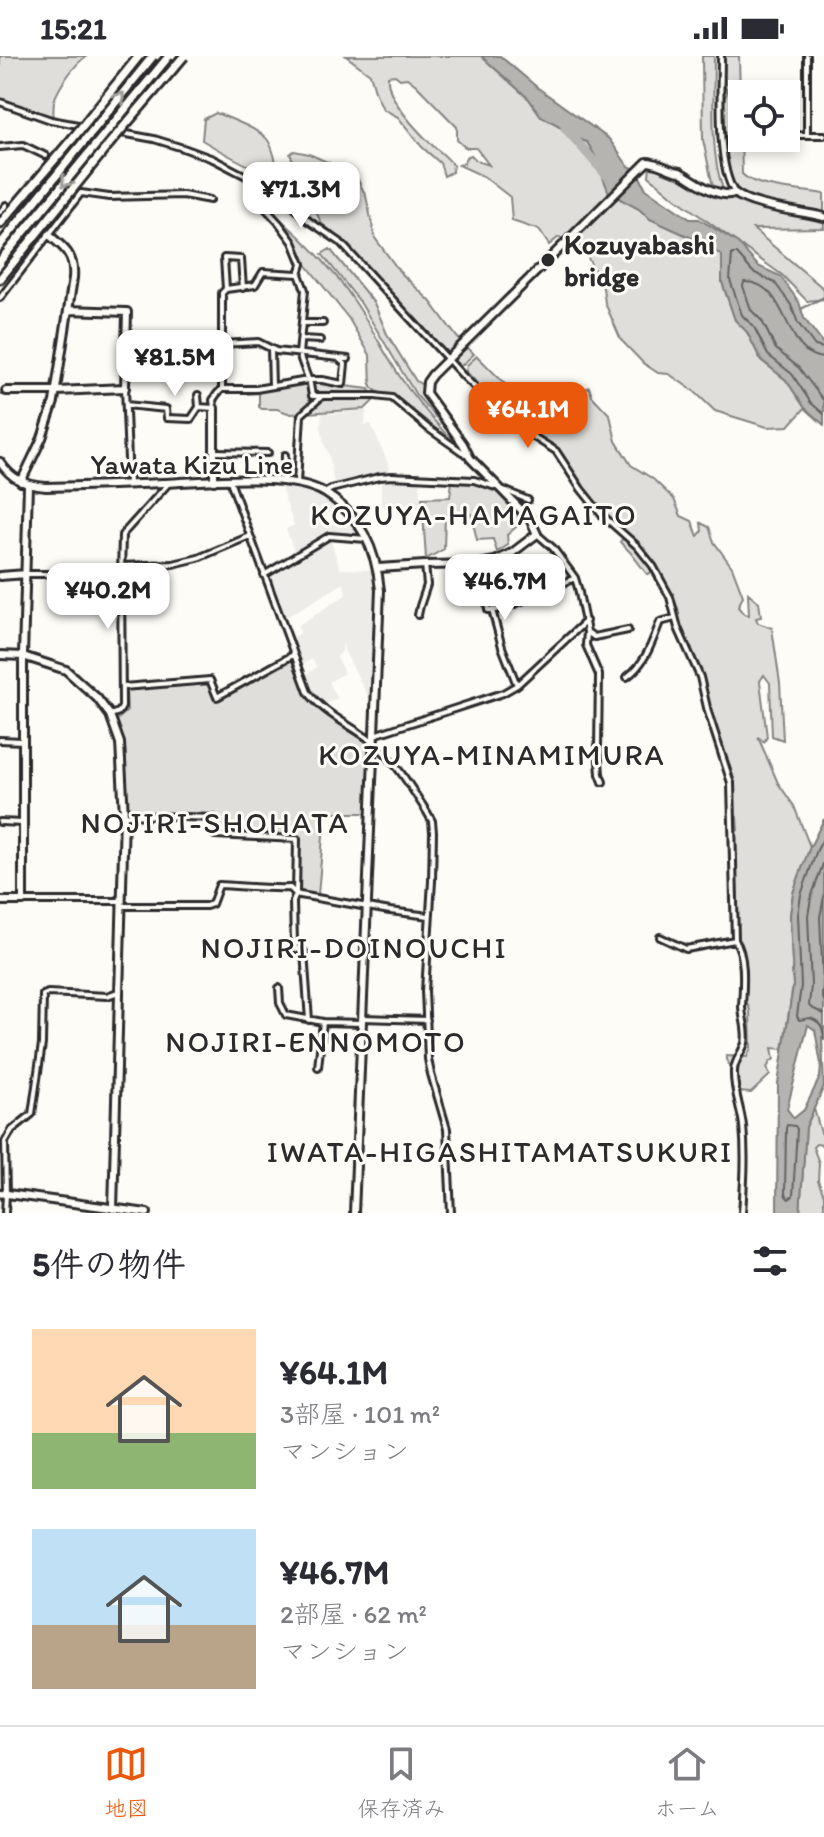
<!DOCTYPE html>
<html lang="ja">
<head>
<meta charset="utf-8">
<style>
  :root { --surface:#fff; --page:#f2f2f3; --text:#2b2b33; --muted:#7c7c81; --line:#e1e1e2; --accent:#ea580c }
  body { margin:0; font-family:Itim,"Klee One",sans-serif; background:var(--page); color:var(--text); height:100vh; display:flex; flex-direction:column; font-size:30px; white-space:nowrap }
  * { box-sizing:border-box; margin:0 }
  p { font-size:26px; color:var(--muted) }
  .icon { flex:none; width:44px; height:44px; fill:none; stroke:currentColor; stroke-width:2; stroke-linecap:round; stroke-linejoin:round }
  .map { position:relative; height:1157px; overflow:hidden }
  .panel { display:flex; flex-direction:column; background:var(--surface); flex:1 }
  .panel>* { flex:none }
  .tools { position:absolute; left:728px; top:24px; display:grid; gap:16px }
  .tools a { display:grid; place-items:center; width:72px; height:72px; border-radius:0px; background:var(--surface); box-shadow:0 4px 12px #0003; font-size:40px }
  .price { position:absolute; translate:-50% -68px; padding:0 18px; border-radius:16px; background:#fff; color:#222; font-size:26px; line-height:52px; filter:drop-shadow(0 2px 4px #0008) }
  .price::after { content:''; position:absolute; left:50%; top:48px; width:24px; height:18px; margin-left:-12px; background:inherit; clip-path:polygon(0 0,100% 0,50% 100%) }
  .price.active { background:var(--accent); color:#fff }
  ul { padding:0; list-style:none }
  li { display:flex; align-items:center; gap:24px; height:200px; padding:0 32px }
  li span { display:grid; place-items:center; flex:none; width:224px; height:160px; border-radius:0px; color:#555 }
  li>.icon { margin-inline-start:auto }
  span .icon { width:96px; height:96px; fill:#fffc; stroke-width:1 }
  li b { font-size:34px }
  h2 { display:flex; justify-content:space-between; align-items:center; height:96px; padding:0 32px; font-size:34px }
  .status { display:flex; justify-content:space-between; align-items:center; height:56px; padding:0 40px; background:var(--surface); direction:ltr }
  .status svg { height:22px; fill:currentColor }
  .tabs { display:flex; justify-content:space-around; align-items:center; height:112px; border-top:2px solid var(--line); background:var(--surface); font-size:22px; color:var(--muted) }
  .tabs a { display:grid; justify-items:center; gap:4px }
  .tabs .active { color:var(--accent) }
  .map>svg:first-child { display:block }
</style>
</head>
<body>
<div class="status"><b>15:21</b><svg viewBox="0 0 49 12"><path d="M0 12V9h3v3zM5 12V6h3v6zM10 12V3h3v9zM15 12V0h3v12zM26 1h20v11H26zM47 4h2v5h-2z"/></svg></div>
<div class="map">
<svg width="824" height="1157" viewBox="0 0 824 1157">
  <rect width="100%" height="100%" fill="#fdfcf7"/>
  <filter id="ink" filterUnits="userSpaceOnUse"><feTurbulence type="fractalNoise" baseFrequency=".0125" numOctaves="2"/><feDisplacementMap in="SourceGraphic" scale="16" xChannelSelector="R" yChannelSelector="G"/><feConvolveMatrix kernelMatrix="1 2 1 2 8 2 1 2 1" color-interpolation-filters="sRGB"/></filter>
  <g filter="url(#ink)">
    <path fill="#edece8" d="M366,354L365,369L371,368L389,410L390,418L375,419L334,429L330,403L323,383L321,370L322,357L332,358Z
      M381,424H420V451L381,450Z
      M281,427L297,430L324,442L338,454L325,458L327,467L353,468L361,481L329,478L295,498L286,473L294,469L280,429Z
      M327,482H330L340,513L374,514L376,527L371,646L344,594L343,586L342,595L337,601L344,617L329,626L337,642L325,649L318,643L312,636L305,619L317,611L312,603L301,609L291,583L301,577L297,570L346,539L344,527L283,563L267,520Z"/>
    <path fill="#dfdeda" stroke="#858482" stroke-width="2" d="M0,0H87C75,7 58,32 54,45C53,50 54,55 53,60L44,59L0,43Z
      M346,0H481L529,43L541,60L558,69L571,80L587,86L594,98L610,137L639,153L650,163L701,186L723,200L722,226L735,264L747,276L761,304L786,324L805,352L789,370L767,371L715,355L695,336L669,318L658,317L643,307L621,284L605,247L603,232L583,192L559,181L549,189L539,174L512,165L510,141L483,120L459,109L464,107L466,101L471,99L477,105L489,109L476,92H466L457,84V71L416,29L407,22L400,23L395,19L388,20C386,42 414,71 429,86C437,94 446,99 453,109L452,116L444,120L440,107L422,91L398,61L383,53L376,38L370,18Z
      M702,0H714C714,40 709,99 724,135H718L713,131L703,84Z
      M723,0H739L742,118C756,133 803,134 824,138V158C804,154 760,150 744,139C719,123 725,70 724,43C730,33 726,35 724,26C722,19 724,8 723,0Z
      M216,57C229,62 259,73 267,83C275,93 275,108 280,119L277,121C251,113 225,98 202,84L204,63Z
      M294,95L309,98L355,118L366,140L375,182L400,216L430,245L457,281L474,298L462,309L460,311L444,294L342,184L321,167L315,153L307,146L308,132L315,138L320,140L309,123L299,117L290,98Z
      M650,108L681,118L722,141L824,163V172L753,173L824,233V243L807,245L782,219L675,142L649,120Z
      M271,155C303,182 334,213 357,249C374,275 387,303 405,328C420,350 438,369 456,389L394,339L380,337L371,331L370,299L349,263L305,207L294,186Z
      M330,193L374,247L387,278L416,325L424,330L464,393L416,339L360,246L322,198Z
      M477,300L517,340L547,359H558L575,339L589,331L592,340L610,359L616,385L631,409L653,423L674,443L681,460L692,465L698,480L702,475L701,467L709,471L714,486L732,511L743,540L738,551L744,558L749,559L748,537L759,546L761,561L756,562L758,567L772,572L780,627L783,684L772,680L770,627L764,619L760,625L767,681L764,686L758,681L778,727L794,750L810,791L793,837L790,859L793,930L783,993L772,992L774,1003L770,1006L767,1012L770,1019L751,1037L738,1036L726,1000L747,1001L751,992L750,954L742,935L740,910L742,898L736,886L734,777L738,774L737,761L733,759V727L711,660L703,619L680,569L678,552L666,528L654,516L647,518L630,496L620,486L626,478L608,461L584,433L569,409L554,392L501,354L466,315L467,309Z
      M320,327L369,333L374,344L365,353L291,358L277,353H262L259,351V337L248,338V335Z
      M452,425L473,427L497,436L523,465L507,479L508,489L497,496L493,483L477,484L471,458L445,459L444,493L426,503L422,442L450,441Z
      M292,603C298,617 302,633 311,645C326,663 351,675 370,688L367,757H325L318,839L298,837L300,781L217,776L216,761L128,756L125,692L117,664L127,655L126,634L207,626L216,644Z
      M814,1053L821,1077L824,1078L823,1089L816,1088L813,1091L819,1107L818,1125L824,1139V1157H800L806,1071Z"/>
    <path fill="#b5b4b1" stroke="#7e7d7b" stroke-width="2" fill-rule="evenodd" d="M481,0H500L538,32L609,83L628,110L636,113L646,133L690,163H699L738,187L758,210L780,220L799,246L804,262L824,289V369L805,352L786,324L761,304L747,276L735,264L722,226V200L701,186L650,163L639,153L609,137L594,98L587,86L571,80L558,69L541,60L529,43Z
      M824,763V981H822L824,1030L806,1071L800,1157H777L778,1028L793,930L790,859L793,837L810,791ZM808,969L815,974L821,1008L820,1021L804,1054L794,1062L787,1053Z"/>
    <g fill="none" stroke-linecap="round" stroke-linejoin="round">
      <path stroke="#626261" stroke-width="2" d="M824,292L815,290L798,267L791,249L775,227L753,216L737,198H732L730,224L742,259L754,271L768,299L792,318L811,347L824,358
        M824,302C782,300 790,225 744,226L743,230L751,254L762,265L776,293L799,312L824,345
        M824,781L817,794L801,839L798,859L801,930L797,960L799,964L810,962C822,966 823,972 824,983
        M824,805L811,842L808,860L811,930L809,949L810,951L824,958
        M824,841L820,861L823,929L822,940L824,944
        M787,1069L795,1070L797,1073L793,1140L789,1143L785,1139L786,1072Z"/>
      <path stroke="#7e7d7b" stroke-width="2" d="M801,253L824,241"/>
      <path stroke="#b5b4b1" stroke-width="9" d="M565,72L608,121"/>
      <path stroke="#d3d2ce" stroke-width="6" stroke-dasharray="6 3" stroke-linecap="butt" d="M6,149L49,179"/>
      <defs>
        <path id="street" d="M721,0C721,36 716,109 735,137
          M807,0V79
          M0,46L51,64L154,83L183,92L213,103L279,137L309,165L340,186L464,321L513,368L556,395L581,433L601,458L637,490L653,510L670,541L678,572L700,621L708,656L731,727L735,884C746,899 743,932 742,950C742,962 748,975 745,987C742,997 734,1005 734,1015C733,1034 741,1052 743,1070C746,1099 744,1128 742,1157
          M786,79H824
          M0,91L23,89L46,100
          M258,144L279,167L293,186L302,208L299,218L305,234L299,298L310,328L312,340H375L392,342L429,373L468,400
          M0,156L6,149
          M226,233L224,202L241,203L243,232
          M0,242L81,137L109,141L183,139L210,144
          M302,267H323
          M301,283L320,284
          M222,288L258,286L276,295L348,303
          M271,293L272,330
          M167,315L168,304L222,306
          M125,332L129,428
          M222,333V237L226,233L255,229L263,216L298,218
          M198,339L199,351
          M126,349L166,353L167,362L191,363L199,351L214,352L213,344L217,338L222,333H256L308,324H322L343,328L345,308L338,302
          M214,396L268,397
          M230,425L308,636C324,658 351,669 373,686C396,705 411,732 427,756L432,765L433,776L432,825L425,935L428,1003L431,1018L447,1073L451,1157
          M284,425L285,399
          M297,427L301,359L321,341
          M504,434L528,444
          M325,437L331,433L379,421L392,420L474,424L496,431
          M537,478L553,492L575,522L578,532L587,576L586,589L599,619L598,692L600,718L603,726
          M479,508L486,531L488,554H496L508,551L575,522
          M121,510L173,508L198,502L250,480
          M27,518H121
          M264,519L329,480L366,483
          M492,554L502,591L517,629
          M418,559L420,550L427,529L425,509
          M587,576L594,581L628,574
          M627,621C646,607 652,586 660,566L675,562
          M123,631L210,624L217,641L293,599
          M110,659L119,656L122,651L121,518L122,479L168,428
          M374,679L503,637L517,629L586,565
          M0,684L23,685
          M124,759L214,762L215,779L297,783L296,838L293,846L294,887L296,893L304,896L309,964
          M0,766L23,767
          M24,845H121
          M121,850H206L212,848L219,829C243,830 266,833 290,832L296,838L300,839L390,855L429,860
          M660,881L686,893L735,884
          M279,932L280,947L286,959L323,966
          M363,962L427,964
          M318,1011L323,966L362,967
          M5,1157L6,1138L5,1086L12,1074L32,1058L42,988L43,939L48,937L107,940L118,936"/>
        <path id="secondary" d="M6,335H57L125,332L127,256L68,254
          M214,352V425
          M21,426L42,382L54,346L73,222C75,200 65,192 49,179
          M378,512L425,509L479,508L495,505L512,497L537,478L530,463L470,402L463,388L426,337L427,326L432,319L647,106C658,106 669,115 680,116C696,125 717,143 735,137C751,151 802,155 824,161
          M0,520L26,518
          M0,599L23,600L66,614L97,642L110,659L120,687L124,759L113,1153
          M0,845H23V600L28,429
          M0,1137L147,1157"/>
        <path id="primary" d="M0,406C12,424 25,429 46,431C85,430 123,429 162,427C203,425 290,416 325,437C361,460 376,493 380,534L354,1157"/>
        <path id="highway" d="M0,168L73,82
          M0,223L109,88"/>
      </defs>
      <use href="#street" stroke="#2b2b2b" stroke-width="10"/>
      <use href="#secondary" stroke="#2b2b2b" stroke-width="12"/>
      <use href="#primary" stroke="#2b2b2b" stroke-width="12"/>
      <use href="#highway" stroke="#2b2b2b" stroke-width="13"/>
      <use href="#street" stroke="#fdfcf7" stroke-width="4"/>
      <use href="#secondary" stroke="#fdfcf7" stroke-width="6"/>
      <use href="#primary" stroke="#fdfcf7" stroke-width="6"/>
      <use href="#highway" stroke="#fdfcf7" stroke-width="7"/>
      <defs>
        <path id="highway-bridge" d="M73,82L139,0
          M109,88L184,0
          M0,189L153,0
          M0,205L169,0"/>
      </defs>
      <use href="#highway-bridge" stroke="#2b2b2b" stroke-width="13" stroke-linecap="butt"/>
      <use href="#highway-bridge" stroke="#fdfcf7" stroke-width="7"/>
    </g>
    <defs><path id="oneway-chevron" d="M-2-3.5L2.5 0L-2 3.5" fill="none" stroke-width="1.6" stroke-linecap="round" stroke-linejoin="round" transform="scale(2)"/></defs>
    <g stroke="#9e9e9b">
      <use href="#oneway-chevron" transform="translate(120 41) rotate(-51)"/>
      <use href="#oneway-chevron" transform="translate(66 126) rotate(129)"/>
    </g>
  </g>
  <circle fill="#2b2b2b" stroke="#fdfcf7" stroke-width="3" cx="548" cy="204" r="8"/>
  <g text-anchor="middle" stroke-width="6" stroke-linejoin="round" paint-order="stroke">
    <g font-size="28" font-weight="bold" fill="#2b2b2b" stroke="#fdfcf7" text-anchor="start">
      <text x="564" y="198">Kozuyabashi<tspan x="564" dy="32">bridge</tspan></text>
    </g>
    <g font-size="28" fill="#2b2b2b" stroke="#fdfcf7">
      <text x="192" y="418">Yawata Kizu Line</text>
    </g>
    <g font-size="30" letter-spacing="2" fill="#2b2b2b" stroke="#fdfcf7">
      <text x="474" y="469">KOZUYA-HAMAGAITO</text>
      <text x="492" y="709">KOZUYA-MINAMIMURA</text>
      <text x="215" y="777">NOJIRI-SHOHATA</text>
      <text x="354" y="902">NOJIRI-DOINOUCHI</text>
      <text x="316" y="996">NOJIRI-ENNOMOTO</text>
      <text x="500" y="1106">IWATA-HIGASHITAMATSUKURI</text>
    </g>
  </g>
</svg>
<div class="tools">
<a><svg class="icon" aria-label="locate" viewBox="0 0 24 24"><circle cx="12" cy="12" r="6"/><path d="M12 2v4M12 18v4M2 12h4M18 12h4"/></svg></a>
</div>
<b class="price" style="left:301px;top:174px">¥71.3M</b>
<b class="price" style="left:175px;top:342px">¥81.5M</b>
<b class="price active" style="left:528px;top:394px">¥64.1M</b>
<b class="price" style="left:505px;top:566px">¥46.7M</b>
<b class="price" style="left:108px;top:575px">¥40.2M</b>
</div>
<section class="panel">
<h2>5件の物件<svg class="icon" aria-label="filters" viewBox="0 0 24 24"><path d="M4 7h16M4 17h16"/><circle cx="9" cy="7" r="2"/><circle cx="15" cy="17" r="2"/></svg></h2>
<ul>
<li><span style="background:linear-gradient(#ffd9b3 65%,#8fb573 0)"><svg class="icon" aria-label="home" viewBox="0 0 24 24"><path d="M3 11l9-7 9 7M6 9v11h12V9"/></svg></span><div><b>¥64.1M</b><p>3部屋 · 101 m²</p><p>マンション</p></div></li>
<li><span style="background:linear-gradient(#bfe0f5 60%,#b9a48a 0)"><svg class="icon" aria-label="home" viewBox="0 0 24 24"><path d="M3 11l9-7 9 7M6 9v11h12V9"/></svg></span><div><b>¥46.7M</b><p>2部屋 · 62 m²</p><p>マンション</p></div></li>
</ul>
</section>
<nav class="tabs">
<a class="active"><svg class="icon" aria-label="map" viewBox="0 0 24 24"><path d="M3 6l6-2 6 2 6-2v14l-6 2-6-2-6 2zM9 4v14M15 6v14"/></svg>地図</a>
<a><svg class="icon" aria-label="saved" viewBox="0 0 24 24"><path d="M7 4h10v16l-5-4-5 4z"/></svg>保存済み</a>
<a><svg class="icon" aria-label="home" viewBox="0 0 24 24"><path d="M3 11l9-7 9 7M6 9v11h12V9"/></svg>ホーム</a>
</nav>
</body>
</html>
